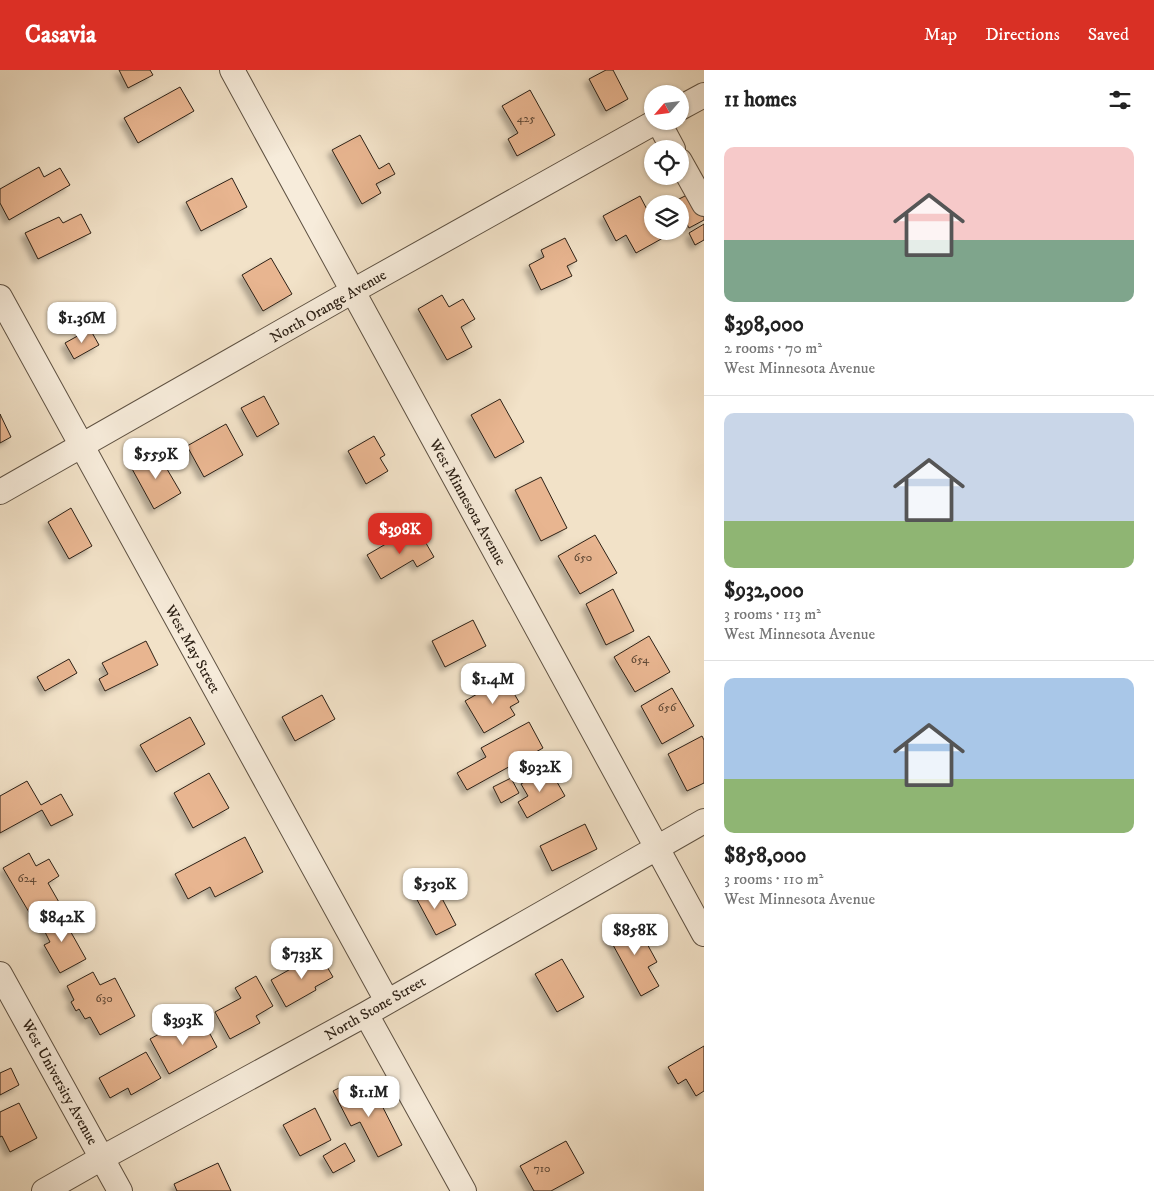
<!DOCTYPE html>
<html lang="en">
<head>
<meta charset="utf-8">
<style>
  :root { --surface:#fff; --page:#f6f6f6; --text:#222; --muted:#767676; --line:#e0e0e0; --accent:#d93025 }
  body { margin:0; font-family:"IM FELL DW Pica",serif; background:var(--page); color:var(--text); height:100vh; display:flex; flex-direction:column; font-size:19px; white-space:nowrap }
  * { box-sizing:border-box; margin:0 }
  p { font-size:16px; color:var(--muted) }
  .icon { flex:none; width:28px; height:28px; fill:none; stroke:currentColor; stroke-width:2; stroke-linecap:round; stroke-linejoin:round }
  .map { position:relative; flex:1; overflow:hidden }
  .drawer { display:flex; flex-direction:column; background:var(--surface); width:450px }
  .drawer>* { flex:none }
  .needle { width:32px; rotate:242deg }
  .tools { position:absolute; left:644px; top:15px; display:grid; gap:10px }
  .tools a { display:grid; place-items:center; width:45px; height:45px; border-radius:50%; background:var(--surface); box-shadow:0 1px 4px #0004; font-size:25px }
  .price { position:absolute; translate:-50% -42px; padding:0 11px; border-radius:10px; background:#fff; color:#222; font-size:16px; line-height:32px; filter:drop-shadow(0 1px 2px #0008) }
  .price::after { content:''; position:absolute; left:50%; top:30px; width:15px; height:11px; margin-left:-8px; background:inherit; clip-path:polygon(0 0,100% 0,50% 100%) }
  .price.active { background:var(--accent); color:#fff }
  ul { padding:0; list-style:none }
  li { display:grid; align-content:center; gap:10px; height:265px; padding:0 20px }
  li+li { border-top:1px solid var(--line) }
  li span { display:grid; place-items:center; height:155px; border-radius:10px; color:#555 }
  li>.icon { margin-inline-start:auto }
  span .icon { width:90px; height:90px; fill:#fffc; stroke-width:1 }
  li b { font-size:21px }
  h2 { display:flex; justify-content:space-between; align-items:center; height:60px; padding:0 20px; font-size:21px }
  header { display:flex; align-items:center; gap:30px; box-sizing:border-box; height:70px; padding:0 25px; background:var(--accent); color:#fff }
  header strong { font-size:24px }
  nav { display:flex; gap:28px; margin-inline-start:auto; font-size:18px }
  main { display:flex; flex:1; min-height:0 }
  .map>svg:first-child { display:block }
</style>
</head>
<body>
<header>
<strong>Casavia</strong>
<nav><a>Map</a><a>Directions</a><a>Saved</a></nav>
</header>
<main>
<div class="map">
<svg width="704" height="1121" viewBox="0 0 704 1121">
  <defs>
    <filter id="shadow"><feDropShadow dx="-4.5" dy="4.5" stdDeviation="2.5" flood-color="#0004"/></filter>
  </defs>
  <rect width="100%" height="100%" fill="#f2e2c8"/>
  <filter id="stains"><feTurbulence type="fractalNoise" baseFrequency=".004" numOctaves="4"/><feColorMatrix values="0 0 0 0 .2 0 0 0 0 .09 0 0 0 0 .02 0 0 0 .5 -.17"/></filter>
  <radialGradient id="worn" r=".72"><stop offset=".6" stop-color="#630" stop-opacity="0"/><stop offset="1" stop-color="#630" stop-opacity=".3"/></radialGradient>
  <path fill="#e8b590" stroke="#2d2116" filter="url(#shadow)" d="M119,0H150L153,5L128,18Z
    M606,0H613L628,29L606,41L589,9Z
    M180,17L194,41L138,73L124,48Z
    M530,20L555,65L517,86L508,69L518,63L502,36Z
    M360,65L379,99L389,93L395,104L376,114L381,123L362,134L332,80Z
    M39,97L44,107L60,98L70,115L9,150L0,133V119Z
    M232,108L247,137L201,161L186,132Z
    M693,122L704,143V150L689,158L680,141V134H676L675,131Z
    M640,126L652,149V161H659L663,168L636,183L626,165L616,171L603,146Z
    M81,144L91,163L38,189L25,163L59,147L63,153Z
    M704,154V170L695,175L689,163Z
    M565,168L577,191L567,196L572,206L541,220L529,195L544,187L541,180Z
    M271,188L292,224L263,241L242,205Z
    M442,225L449,237L463,229L475,249L461,257L472,277L447,290L418,239Z
    M90,259L99,275L74,289L65,273Z
    M264,326L279,354L257,367L241,338Z
    M500,329L524,372L495,388L471,345Z
    M0,344L11,367L0,373Z
    M226,354L243,385L204,407L187,376Z
    M374,366L385,385L380,388L388,401L366,414L348,381Z
    M157,382L181,423L154,439L131,397Z
    M541,407L567,458L541,471L515,420Z
    M71,438L92,476L69,489L48,452Z
    M408,461L415,473L423,468L434,487L417,497L413,490L381,509L367,485Z
    M595,465L617,503L580,524L558,486Z
    M613,519L634,561L606,575L586,534Z
    M473,550L486,576L445,597L432,571Z
    M649,566L670,602L635,622L614,587Z
    M146,571L158,595L105,621L99,609L108,604L102,593Z
    M69,589L77,603L45,621L37,607Z
    M505,608L519,632L510,637L515,645L484,663L465,631Z
    M672,618L694,656L662,674L641,636Z
    M322,625L335,649L295,671L282,647Z
    M190,647L205,674L156,702L140,675Z
    M529,652L543,678L467,720L457,703L486,687L481,678Z
    M702,666L704,670V713L687,721L668,684Z
    M549,698L565,726L527,748L518,732L528,726L521,714Z
    M209,703L229,738L193,758L174,723Z
    M511,708L519,723L501,733L493,717Z
    M27,711L41,735L61,724L73,745L51,756L42,740L0,763V726Z
    M585,754L597,779L552,801L540,776Z
    M245,767L263,802L215,827L210,817L188,829L175,804Z
    M29,783L36,796L49,789L59,806L48,813L60,834L33,849L3,798Z
    M435,815L456,855L436,865L415,826Z
    M63,842L70,856L68,857L86,889L60,903L44,875L50,872L41,854Z
    M634,850L657,892L648,897L659,916L641,926L607,864Z
    M319,883L333,907L315,917L316,920L286,937L271,910Z
    M562,889L584,927L557,942L535,904Z
    M93,902L100,915L115,908L135,946L100,965L90,947L85,949L79,939L76,941L71,932L74,930L67,916Z
    M256,906L273,936L256,946L260,953L230,969L215,942L241,928L235,918Z
    M202,949L217,977L169,1004L150,969L170,958L174,965Z
    M704,976V1021L696,1026L686,1009L678,1014L668,997Z
    M146,982L161,1008L131,1025L128,1018L110,1028L99,1008Z
    M11,998L19,1015L0,1025V1003Z
    M351,1012L358,1026L373,1018L402,1075L378,1087L360,1052L351,1056L333,1021Z
    M19,1033L37,1068L10,1082L2,1066L0,1067V1042Z
    M315,1038L331,1070L300,1086L283,1055Z
    M566,1071L584,1103L551,1121H534L520,1096Z
    M345,1073L355,1091L333,1103L323,1086Z
    M218,1093L231,1121H177L174,1114Z"/>
  <g fill="none" stroke-linecap="round" stroke-linejoin="round">
    <defs>
      <path id="minor" d="M232,0L704,864
        M680,38L704,25
        M658,51L673,79
        M680,91L704,134
        M0,227L387,931
        M0,422L353,221L657,51
        M0,904L120,1121
        M366,944L464,1121
        M44,1121L102,1088L366,944L704,751"/>
    </defs>
    <use href="#minor" stroke="#5e5142" stroke-width="26"/>
    <use href="#minor" stroke="#f7ecdb" stroke-width="24"/>
  </g>
  <g text-anchor="middle" stroke-width="4" stroke-linejoin="round" paint-order="stroke">
    <g font-size="12" fill="#5c4634">
      <text x="526" y="52">425</text>
      <text x="583" y="491">650</text>
      <text x="640" y="593">654</text>
      <text x="667" y="641">656</text>
      <text x="27" y="812">624</text>
      <text x="104" y="932">630</text>
      <text x="542" y="1102">710</text>
    </g>
    <g font-size="15" fill="#2d2116" stroke="#f7ecdb">
      <text transform="translate(328 236) rotate(-30)" y="5">North Orange Avenue</text>
      <text transform="translate(468 432) rotate(61)" y="5">West Minnesota Avenue</text>
      <text transform="translate(193 579) rotate(61)" y="5">West May Street</text>
      <text transform="translate(375 938) rotate(-30)" y="5">North Stone Street</text>
      <text transform="translate(60 1012) rotate(61)" y="5">West University Avenue</text>
    </g>
  </g>
  <rect width="100%" height="100%" filter="url(#stains)"/>
  <rect width="100%" height="100%" fill="url(#worn)"/>
</svg>
<div class="tools">
<a><svg class="needle" viewBox="-14 -14 28 28"><path d="M0-13l5 13h-10z" fill="#e53935"/><path d="M0 13l5-13h-10z" fill="#767676"/></svg></a>
<a><svg class="icon" aria-label="locate" viewBox="0 0 24 24"><circle cx="12" cy="12" r="6"/><path d="M12 2v4M12 18v4M2 12h4M18 12h4"/></svg></a>
<a><svg class="icon" aria-label="layers" viewBox="0 0 24 24"><path d="M12 4l9 5-9 5-9-5zM3 14l9 5 9-5"/></svg></a>
</div>
<b class="price" style="left:82px;top:274px">$1.36M</b>
<b class="price" style="left:156px;top:410px">$559K</b>
<b class="price active" style="left:400px;top:485px">$398K</b>
<b class="price" style="left:493px;top:635px">$1.4M</b>
<b class="price" style="left:540px;top:723px">$932K</b>
<b class="price" style="left:435px;top:840px">$530K</b>
<b class="price" style="left:62px;top:873px">$842K</b>
<b class="price" style="left:635px;top:886px">$858K</b>
<b class="price" style="left:302px;top:910px">$733K</b>
<b class="price" style="left:183px;top:976px">$393K</b>
<b class="price" style="left:369px;top:1048px">$1.1M</b>
</div>
<section class="drawer">
<h2>11 homes<svg class="icon" aria-label="filters" viewBox="0 0 24 24"><path d="M4 7h16M4 17h16"/><circle cx="9" cy="7" r="2"/><circle cx="15" cy="17" r="2"/></svg></h2>
<ul>
<li><span style="background:linear-gradient(#f6c9c9 60%,#7fa58c 0)"><svg class="icon" aria-label="home" viewBox="0 0 24 24"><path d="M3 11l9-7 9 7M6 9v11h12V9"/></svg></span><div><b>$398,000</b><p>2 rooms · 70 m²</p><p>West Minnesota Avenue</p></div></li>
<li><span style="background:linear-gradient(#c9d6e8 70%,#8fb573 0)"><svg class="icon" aria-label="home" viewBox="0 0 24 24"><path d="M3 11l9-7 9 7M6 9v11h12V9"/></svg></span><div><b>$932,000</b><p>3 rooms · 113 m²</p><p>West Minnesota Avenue</p></div></li>
<li><span style="background:linear-gradient(#a9c7e8 65%,#8fb573 0)"><svg class="icon" aria-label="home" viewBox="0 0 24 24"><path d="M3 11l9-7 9 7M6 9v11h12V9"/></svg></span><div><b>$858,000</b><p>3 rooms · 110 m²</p><p>West Minnesota Avenue</p></div></li>
</ul>
</section>
</main>
</body>
</html>
